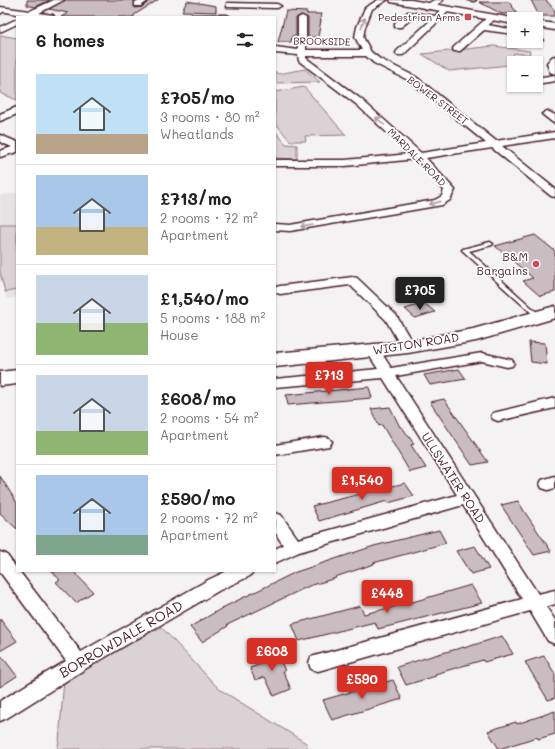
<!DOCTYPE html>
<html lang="en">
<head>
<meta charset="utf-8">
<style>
  :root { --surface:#fff; --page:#f6f6f6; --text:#202124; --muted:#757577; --line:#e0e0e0; --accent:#d93025 }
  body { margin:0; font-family:Mali,sans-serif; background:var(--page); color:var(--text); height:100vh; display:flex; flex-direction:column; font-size:15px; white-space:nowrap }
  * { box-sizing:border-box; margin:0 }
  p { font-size:13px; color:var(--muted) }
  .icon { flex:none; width:22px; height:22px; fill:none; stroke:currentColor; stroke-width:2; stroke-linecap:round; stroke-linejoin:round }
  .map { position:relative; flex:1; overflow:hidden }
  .details { position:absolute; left:16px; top:16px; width:260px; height:556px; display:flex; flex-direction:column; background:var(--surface); border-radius:0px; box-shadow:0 1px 3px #0004 }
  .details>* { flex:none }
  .tools { position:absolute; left:507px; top:12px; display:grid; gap:8px }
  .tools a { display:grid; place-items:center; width:36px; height:36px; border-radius:0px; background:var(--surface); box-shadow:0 1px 3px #0004; font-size:20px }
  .price { position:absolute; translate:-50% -34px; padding:0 9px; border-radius:4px; background:var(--accent); color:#fff; font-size:13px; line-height:26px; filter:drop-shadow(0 1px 2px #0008) }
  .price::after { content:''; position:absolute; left:50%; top:24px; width:12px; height:9px; margin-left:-6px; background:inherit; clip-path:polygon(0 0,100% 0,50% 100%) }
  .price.selected { background:#222; color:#fff }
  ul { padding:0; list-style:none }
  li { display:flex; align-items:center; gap:12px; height:100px; padding:0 20px }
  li+li { border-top:1px solid var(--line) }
  li span { display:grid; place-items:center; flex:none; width:112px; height:80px; border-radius:0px; color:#555 }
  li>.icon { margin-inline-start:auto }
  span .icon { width:48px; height:48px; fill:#fffc; stroke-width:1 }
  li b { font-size:17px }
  h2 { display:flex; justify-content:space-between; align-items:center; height:48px; padding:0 20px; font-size:17px }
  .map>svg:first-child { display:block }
</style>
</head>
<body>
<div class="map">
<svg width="555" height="749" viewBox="0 0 555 749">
  <rect width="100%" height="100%" fill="#f4f2f2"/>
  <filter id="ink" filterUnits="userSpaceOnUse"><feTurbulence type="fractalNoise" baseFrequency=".025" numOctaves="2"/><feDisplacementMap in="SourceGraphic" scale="8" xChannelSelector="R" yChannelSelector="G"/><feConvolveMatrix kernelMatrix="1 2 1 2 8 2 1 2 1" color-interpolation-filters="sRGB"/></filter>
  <g filter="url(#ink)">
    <path fill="#e7e2e3" d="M17,193V297L7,299L0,279V195Z"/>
    <path fill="#dbd2d5" stroke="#927880" d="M0,35L17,38V100L0,93Z
      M494,46L530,51L529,55L514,53L510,65L449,71L422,54Z
      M305,69L320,82L275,83V71L278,74Z
      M304,87L346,135L305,136L306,141H290L275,122V92Z
      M275,131L286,144L297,145V159L275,158Z
      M0,224H17V290L5,292L0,272Z
      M161,627L219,689L306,743L308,749H57L59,741L64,679Z"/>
    <path fill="#cabdc1" stroke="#4a1f2b" d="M27,0H50L35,7L27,5Z
      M65,0H136L134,2L135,8L142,7L150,0H158L134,15V17H61L68,13L49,9Z
      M531,0H546L555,11V16H539Z
      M187,1L216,6V12L182,11Z
      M479,2H509L517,13L502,14Z
      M286,11L307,12V14H321L320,20H321L318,37H308V18L301,15L296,18V36H292L291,42H278Z
      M535,235L555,251V292L540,296L523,281L533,278L495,246Z
      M424,303L435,312L415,318L405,309Z
      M529,342L545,343L547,364L531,362Z
      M459,369L466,379L430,385L424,375Z
      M369,387L372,398L323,402L288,405L286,395Z
      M444,399L460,422L488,462L472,465L430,402Z
      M390,407L400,427H402L414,444L411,445L426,468L410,472L382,425L379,426L371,409Z
      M0,476L17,503V529L0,513Z
      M405,483L414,496L388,503L387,501L319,521L312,506Z
      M518,501L524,511L551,551L534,555L501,505Z
      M439,530L446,543L373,563L374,564L335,577L336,578L309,586L227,625L228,626L202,642L190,627L224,607L296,572L374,546Z
      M475,546L489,569L471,574L456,551Z
      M52,571H73L93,592L76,603L56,582L60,580Z
      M471,585L482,603L378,629L375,622L299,641L292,624L360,606L364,614L409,603Z
      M0,619L17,641L0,651Z
      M502,636L513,654L484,662L483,660L435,674L436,676L406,685L397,667L435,655L464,647V648Z
      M276,650L285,671H283L291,689L274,696L265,677L255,680L250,668L261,664L257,656Z
      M0,654L17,676L0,687Z
      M544,656L555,674V698L548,700L525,662Z
      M393,680L402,699L332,720L323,700Z
      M555,711V734L538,739L537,737L499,749L488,731L516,722L517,724Z"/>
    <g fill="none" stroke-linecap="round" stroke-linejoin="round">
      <defs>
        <path id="service" d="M468,0H476L474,1Z
          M4,8L7,9L0,14V11Z
          M490,242L493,244L492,245L469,251L541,316L542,317L541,318H537L462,250L463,249Z"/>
        <path id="minor" d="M54,0H64L39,13L53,15L54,17H35L0,11V7L30,11Z
          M140,0H149L141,6H135V2Z
          M378,0H387L372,9L365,27L363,37L371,52L380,59L416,77L496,141L555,132V138L502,146L555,189V197L551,196L492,148L426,158L455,190L450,200L442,205L290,231L275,230V224L290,225L435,200L442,196L444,190L416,159L345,166H275V160H345L410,154L356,104L299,61L298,55L275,53V47L298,50V18L302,16L306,18V50H362L355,37L357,27L365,8ZM306,56H366L374,63L410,81L486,143L421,153L362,100L306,58Z
          M434,0H443L432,9H426V5Z
          M227,3L277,4L281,6L277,8L230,7H227Z
          M443,8H449L450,10L403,55H397L396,53L397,51L431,20L413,17L401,27H395V23L408,12L435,16Z
          M190,15H227L231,17H189Z
          M489,16H495L496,18L488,25L514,30V34L484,30L460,51H454L453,49L454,47Z
          M17,19V24L0,32V27Z
          M536,37L543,40L539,42L534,41H536Z
          M516,41H525L519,45H516L515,43Z
          M555,56V74L550,72L547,63L552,57Z
          M555,75V81L536,84V78Z
          M514,81V85L517,86H510L509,84L510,82Z
          M17,107V114L0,121V114Z
          M547,111L555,115V123L552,122L542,114Z
          M0,135L17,142V152L0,157V151L12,147L0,142Z
          M353,277L357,278L396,315L415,347L413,350L408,351L403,350L386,320L350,285L280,294L275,292L276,287L280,286Z
          M374,348L379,349L391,368L482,353L512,360L514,363L512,366L507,367L482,361L396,376L538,594L555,590V604L546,607L555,620V644L548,641L530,611L318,671L311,669L309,663L311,657L318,655L522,599L463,505L299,552L275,563V549L283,545L275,532V513L281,515L298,539L457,495L383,378L275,387V379L378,369L367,352L369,349Z
          M555,398V408L498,421L493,419L491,416L493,413Z
          M324,437L329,438L332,442L329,446L275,455V445Z
          M555,476V488L548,490L542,488L540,484L542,480Z
          M0,552L6,554L17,569V571H19L81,652L208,580L227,571H253L250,576L220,590L85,669L7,718L0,721V701L66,661L0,572Z"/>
        <path id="secondary" d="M390,0H411L518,19H514V24L391,2Z
          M536,21L555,24V30L536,27Z"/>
        <path id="primary" d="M555,306V318L476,341L408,353L275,367V353L408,341L473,329Z
          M17,370V384L0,386V372Z"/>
      </defs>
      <use href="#service" stroke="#4a1f2b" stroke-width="3"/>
      <use href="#minor" stroke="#4a1f2b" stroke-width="3"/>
      <use href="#secondary" stroke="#4a1f2b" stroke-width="3"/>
      <use href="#primary" stroke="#4a1f2b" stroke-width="3"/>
      <use href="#service" fill="#fff" fill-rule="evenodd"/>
      <use href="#minor" fill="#fff" fill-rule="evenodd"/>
      <use href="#secondary" fill="#fff" fill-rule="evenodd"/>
      <use href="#primary" fill="#fff" fill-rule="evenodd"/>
    </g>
    <defs><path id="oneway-shaft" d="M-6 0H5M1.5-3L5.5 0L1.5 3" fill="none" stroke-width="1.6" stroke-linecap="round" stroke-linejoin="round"/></defs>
    <g stroke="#ae9aa0">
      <use href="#oneway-shaft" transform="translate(363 23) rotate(-69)"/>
      <use href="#oneway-shaft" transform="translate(380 121) rotate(-138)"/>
      <use href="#oneway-shaft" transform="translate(435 203) rotate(164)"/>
      <use href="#oneway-shaft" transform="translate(307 226) rotate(170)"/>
    </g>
  </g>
  <g fill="#d1495b" stroke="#fff" stroke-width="1.5">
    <rect x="464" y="13" width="8" height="8" rx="2"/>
    <circle cx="536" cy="264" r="4"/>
  </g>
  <g text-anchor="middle" stroke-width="3.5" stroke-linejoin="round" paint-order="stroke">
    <g font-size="10" fill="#4a1f2b" stroke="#fff" text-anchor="end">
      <text x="460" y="21">Pedestrian Arms</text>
    </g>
    <g font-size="10" fill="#4a1f2b" stroke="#fff">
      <text transform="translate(322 41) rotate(1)" y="4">BROOKSIDE</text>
      <text transform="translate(438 100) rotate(37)" y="4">BOWER STREET</text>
      <text transform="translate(417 157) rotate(45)" y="4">MARDALE ROAD</text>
    </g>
    <g font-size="12" fill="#4a1f2b" stroke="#fff" text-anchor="end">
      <text x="528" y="261">B&amp;M<tspan x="528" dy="14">Bargains</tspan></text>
    </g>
    <g font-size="12" fill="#4a1f2b" stroke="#fff">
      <text transform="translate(416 344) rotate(-9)" y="4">WIGTON ROAD</text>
      <text transform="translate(453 478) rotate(57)" y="4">ULLSWATER ROAD</text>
    </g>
    <g font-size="14" fill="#4a1f2b" stroke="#fff">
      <text transform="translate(121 639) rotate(-30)" y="5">BORROWDALE ROAD</text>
    </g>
  </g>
</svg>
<div class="tools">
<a>+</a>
<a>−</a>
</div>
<b class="price selected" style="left:420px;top:311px">£705</b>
<b class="price" style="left:329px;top:396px">£713</b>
<b class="price" style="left:362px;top:501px">£1,540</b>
<b class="price" style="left:387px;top:614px">£448</b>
<b class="price" style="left:272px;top:672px">£608</b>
<b class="price" style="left:362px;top:700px">£590</b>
<section class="details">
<h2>6 homes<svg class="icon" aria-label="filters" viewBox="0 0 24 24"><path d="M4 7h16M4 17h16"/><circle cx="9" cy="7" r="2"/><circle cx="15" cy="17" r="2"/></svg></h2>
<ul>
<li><span style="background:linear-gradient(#bfe0f5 75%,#b9a48a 0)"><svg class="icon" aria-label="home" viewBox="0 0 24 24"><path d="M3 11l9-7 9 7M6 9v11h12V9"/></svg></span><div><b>£705/mo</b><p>3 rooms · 80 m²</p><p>Wheatlands</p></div></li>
<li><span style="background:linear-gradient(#a9c7e8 65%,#c2b280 0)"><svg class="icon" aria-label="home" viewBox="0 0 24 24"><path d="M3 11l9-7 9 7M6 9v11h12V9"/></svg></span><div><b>£713/mo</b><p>2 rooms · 72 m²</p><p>Apartment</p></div></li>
<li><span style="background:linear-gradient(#c9d6e8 60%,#8fb573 0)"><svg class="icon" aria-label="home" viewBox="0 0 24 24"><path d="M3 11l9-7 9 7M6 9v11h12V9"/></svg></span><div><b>£1,540/mo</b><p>5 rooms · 188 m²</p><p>House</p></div></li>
<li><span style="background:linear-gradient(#c9d6e8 70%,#8fb573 0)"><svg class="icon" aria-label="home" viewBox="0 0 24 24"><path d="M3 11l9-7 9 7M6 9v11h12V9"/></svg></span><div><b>£608/mo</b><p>2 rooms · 54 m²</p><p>Apartment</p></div></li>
<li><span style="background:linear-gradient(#a9c7e8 75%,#7fa58c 0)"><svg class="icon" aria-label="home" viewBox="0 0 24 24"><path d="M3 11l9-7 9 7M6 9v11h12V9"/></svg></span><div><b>£590/mo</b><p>2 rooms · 72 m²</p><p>Apartment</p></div></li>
</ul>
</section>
</div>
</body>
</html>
